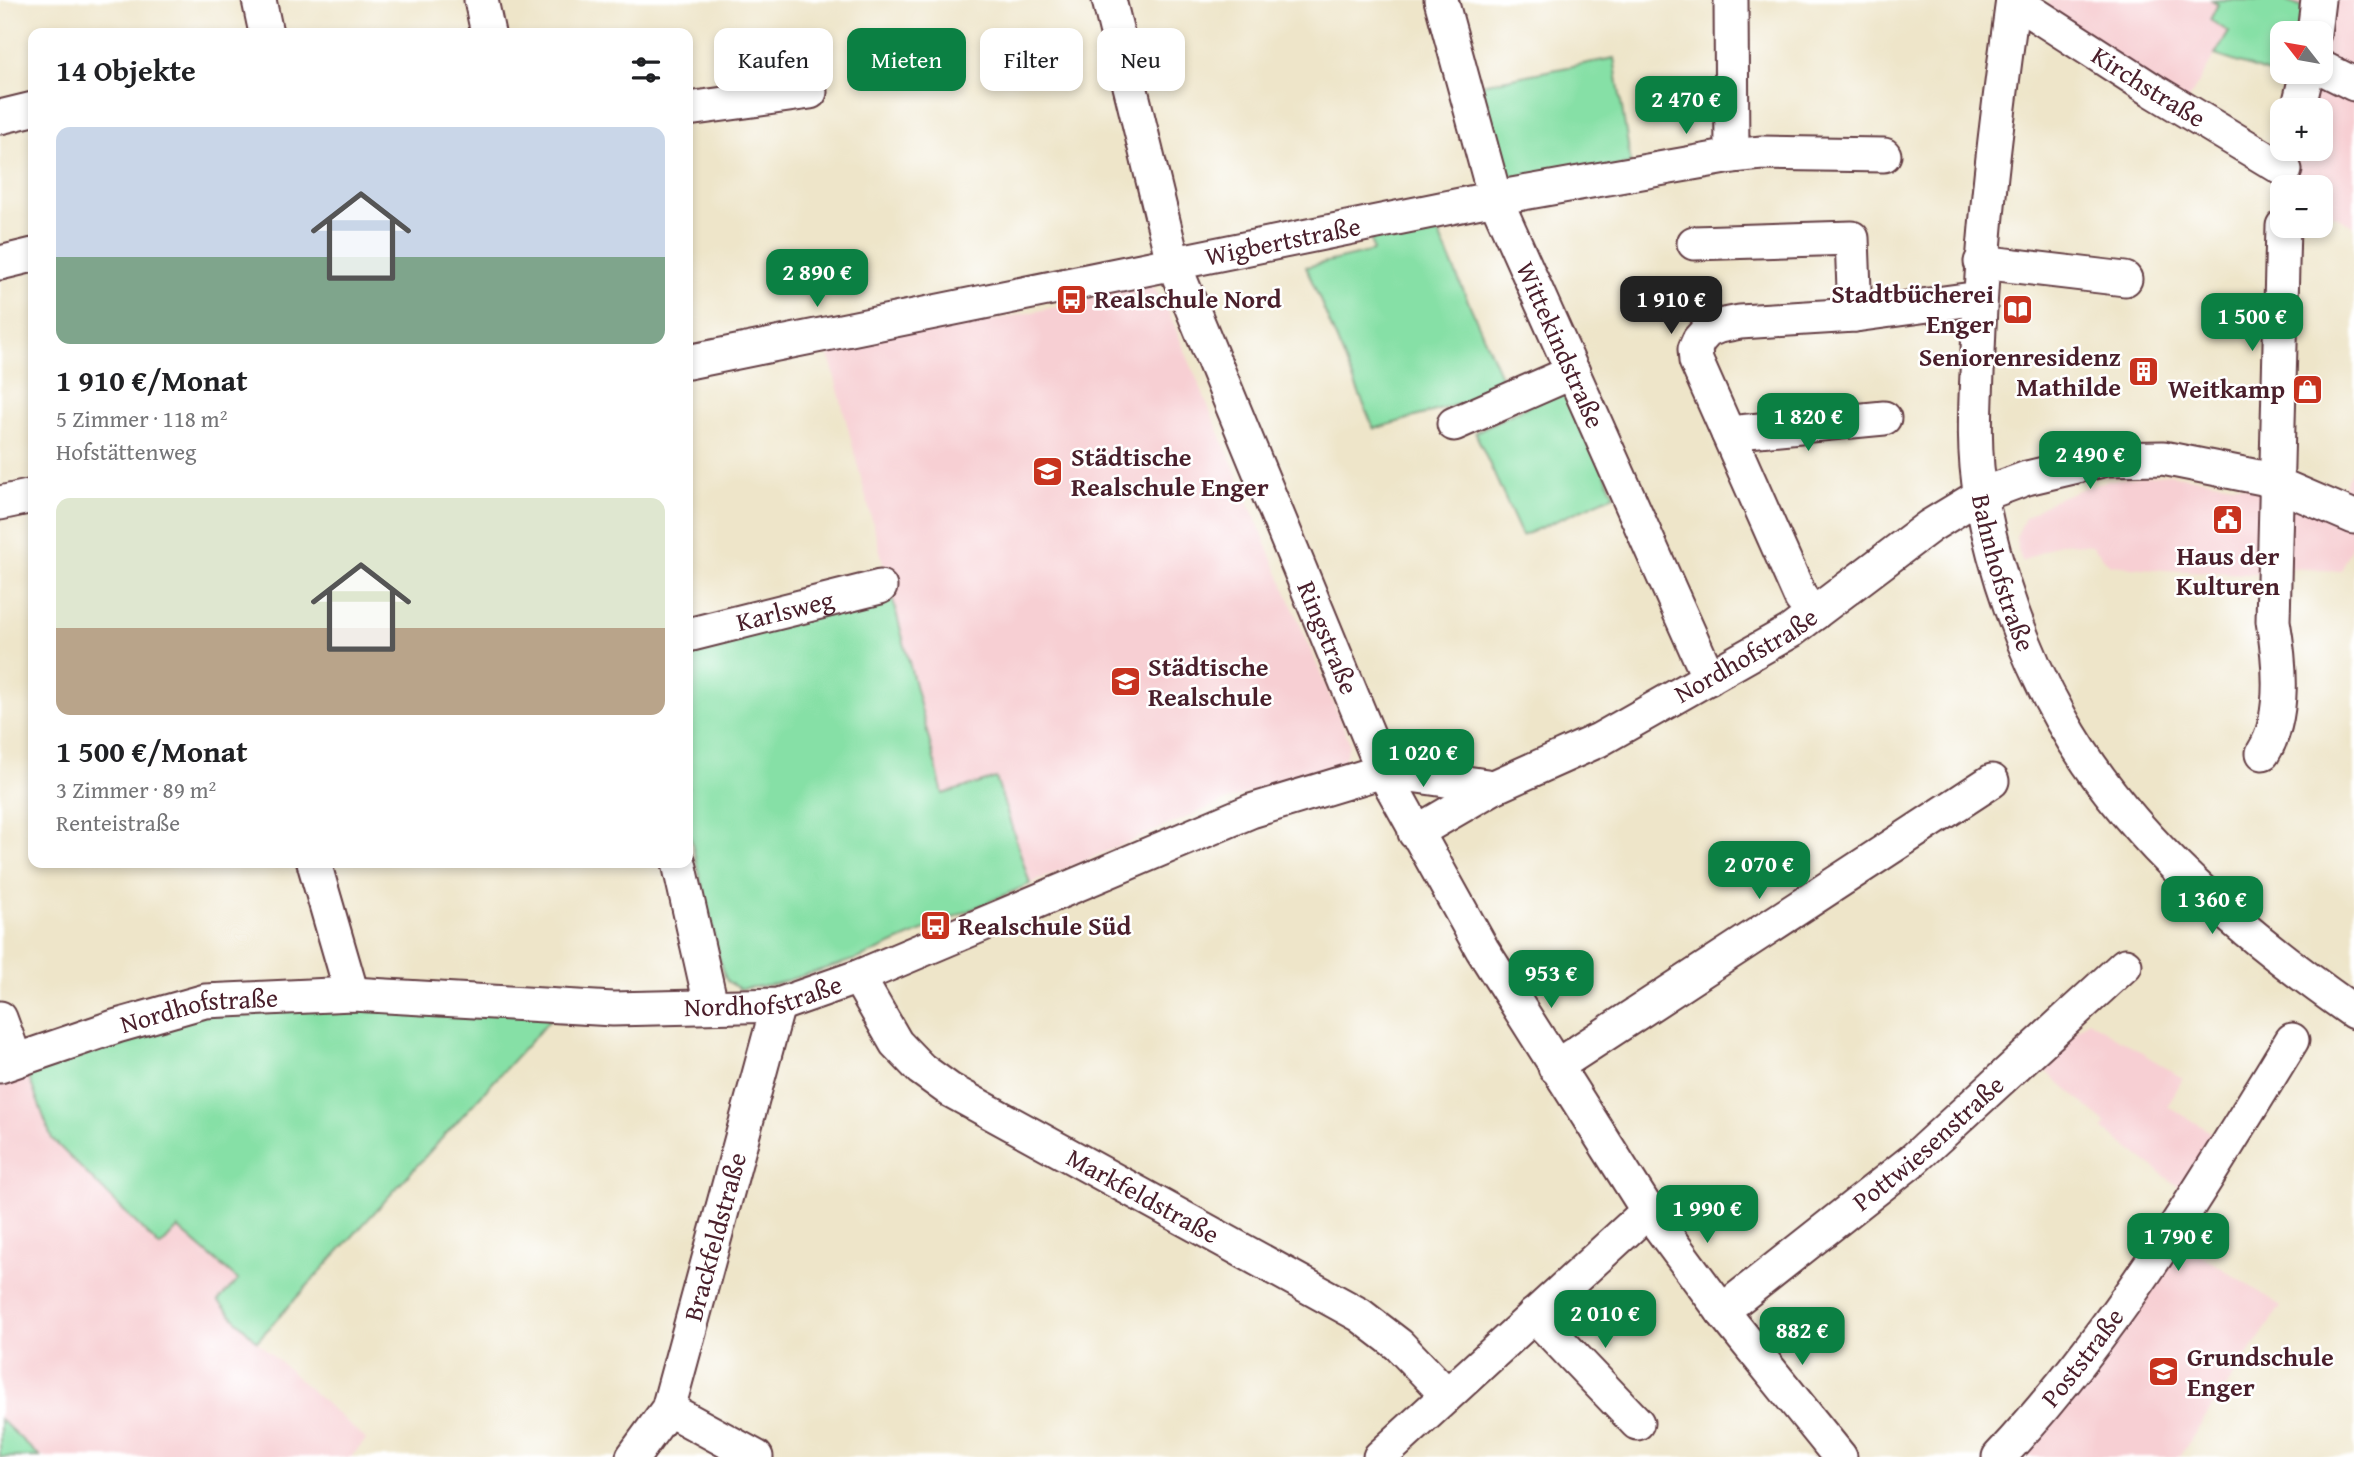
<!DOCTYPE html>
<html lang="de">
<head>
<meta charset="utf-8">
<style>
  :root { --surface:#fff; --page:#f6f6f6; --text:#202124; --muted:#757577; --accent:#0b8043 }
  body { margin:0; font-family:"Gentium Book Plus",serif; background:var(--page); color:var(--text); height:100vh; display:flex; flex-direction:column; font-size:26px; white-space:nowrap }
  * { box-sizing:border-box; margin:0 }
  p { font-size:23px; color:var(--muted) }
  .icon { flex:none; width:38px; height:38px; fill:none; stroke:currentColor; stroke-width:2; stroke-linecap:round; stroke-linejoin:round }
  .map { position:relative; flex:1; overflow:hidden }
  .drawer { position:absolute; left:28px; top:28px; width:665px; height:840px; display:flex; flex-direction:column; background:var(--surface); border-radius:14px; box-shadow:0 4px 10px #0003 }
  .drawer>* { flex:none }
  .top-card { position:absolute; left:714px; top:28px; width:665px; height:63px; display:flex; gap:14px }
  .needle { width:46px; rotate:301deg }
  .controls { position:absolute; left:2270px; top:21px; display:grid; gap:14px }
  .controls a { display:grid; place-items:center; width:63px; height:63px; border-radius:14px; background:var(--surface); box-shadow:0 4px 10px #0003; font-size:35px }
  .price { position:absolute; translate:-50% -60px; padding:0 16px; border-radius:14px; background:var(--accent); color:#fff; font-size:23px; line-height:46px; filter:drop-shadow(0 2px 4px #0008) }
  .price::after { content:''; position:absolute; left:50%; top:42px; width:21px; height:16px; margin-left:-10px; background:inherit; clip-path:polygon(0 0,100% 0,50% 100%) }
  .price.selected { background:#222; color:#fff }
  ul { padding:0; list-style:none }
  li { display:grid; align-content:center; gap:14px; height:371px; padding:0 28px }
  li span { display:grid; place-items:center; height:217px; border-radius:14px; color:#555 }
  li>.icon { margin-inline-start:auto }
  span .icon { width:126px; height:126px; fill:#fffc; stroke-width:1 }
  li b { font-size:30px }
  h2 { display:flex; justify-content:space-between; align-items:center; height:84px; padding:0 28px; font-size:30px }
  .pill { padding:0 24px; border-radius:14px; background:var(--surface); box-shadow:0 4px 10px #0003; font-size:24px; line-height:63px }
  .pill.selected { background:var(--accent); color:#fff }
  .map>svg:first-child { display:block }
</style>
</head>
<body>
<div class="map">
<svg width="2354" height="1457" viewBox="0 0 2354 1457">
  <rect width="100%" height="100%" fill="#fff"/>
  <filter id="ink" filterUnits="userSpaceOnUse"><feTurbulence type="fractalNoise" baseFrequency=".0143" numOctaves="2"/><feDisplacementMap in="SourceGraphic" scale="14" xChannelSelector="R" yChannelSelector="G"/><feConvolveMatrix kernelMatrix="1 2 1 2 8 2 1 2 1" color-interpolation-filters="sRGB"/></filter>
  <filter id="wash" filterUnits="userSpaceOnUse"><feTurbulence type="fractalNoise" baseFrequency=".00686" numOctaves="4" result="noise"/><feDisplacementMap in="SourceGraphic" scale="28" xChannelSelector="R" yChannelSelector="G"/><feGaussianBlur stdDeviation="1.57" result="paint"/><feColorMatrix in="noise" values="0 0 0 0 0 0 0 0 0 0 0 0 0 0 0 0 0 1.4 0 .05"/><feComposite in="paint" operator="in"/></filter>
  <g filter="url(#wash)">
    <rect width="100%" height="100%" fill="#eee5c9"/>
    <path fill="#f7cfd3" d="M2049,0H2211L2219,4L2229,31L2181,113L2046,9Z
      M2283,0H2354V226L2321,208L2320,187H2295L2294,172L2300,149H2320V110H2307L2320,72L2321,40L2304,7Z
      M1137,284L1153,287L1164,301L1350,743L1343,763L1228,800L1030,884L996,779L943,794L827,347L915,329L994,320L1085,301L1107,290Z
      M2354,465V540L2341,571L2289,568L2267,575L2165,570L2110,565L2092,545L2059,543L2022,562L2017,546L2016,537L2025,518L2053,500L2094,484L2116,479L2169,474L2338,500Z
      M2088,1020L2183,1078L2168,1106L2217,1136L2183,1190L2102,1128L2107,1124L2040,1066Z
      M25,1069L160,1247L178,1228L238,1280L218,1301L257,1341L366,1440L351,1457H40L0,1419V1078Z
      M2184,1244L2281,1306L2179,1457H2019L2051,1423L2131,1321Z"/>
    <path fill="#86e0a6" stroke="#688068" stroke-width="2" d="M2212,0H2283L2304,7L2299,33H2282V72H2292L2290,80L2215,55L2229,32L2210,20L2218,4Z
      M1614,58L1631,164L1505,185L1476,85Z
      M1433,221L1507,390L1374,429L1306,267L1373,251L1370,235Z
      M1567,387L1614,495L1522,536L1475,432Z
      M892,596L943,794L996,778L1030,884L860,958L775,984L740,989L727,981L722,970L688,827V647Z
      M357,1001L558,1011L257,1341L218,1301L238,1280L178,1228L160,1247L52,1139L22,1059L197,1014Z
      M0,1419L40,1457H0Z"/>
  </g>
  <g filter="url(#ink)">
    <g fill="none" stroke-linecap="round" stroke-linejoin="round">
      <defs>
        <g id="minor">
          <path d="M259,0L266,33"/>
          <path d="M481,0L488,33"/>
          <path id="s1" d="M1109,0L1173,262L1383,771L1482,949L1648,1211L1722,1311L1840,1457"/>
          <path id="s2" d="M1441,0L1495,198L1709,678"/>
          <path d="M1731,0L1732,156"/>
          <path id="s3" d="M2013,0C1997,117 1982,234 1978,352C1976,399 1972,449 1981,496C1995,572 2023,652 2061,719C2127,838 2244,935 2354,1012"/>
          <path id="s4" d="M2013,0L2154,91L2285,170"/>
          <path d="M2314,33L2318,0"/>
          <path d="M2320,67L2354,84"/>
          <path d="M688,109L810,92"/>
          <path d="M2298,110L2307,72"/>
          <path d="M0,117L33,109"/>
          <path d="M1694,243L1852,238L1855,315"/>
          <path d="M1981,262L2125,279"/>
          <path d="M0,263L33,255"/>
          <path id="s5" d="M688,362L1495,198L1732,156L1762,153L1884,155"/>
          <path d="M1454,424L1573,372"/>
          <path d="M1728,433L1884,418"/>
          <path d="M0,503L33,496"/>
          <path d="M1814,614L1801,598L1696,361L1695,349L1699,340L1707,331L1719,326L1740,322L1855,315L1980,298"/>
          <path id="s6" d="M688,635L880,587"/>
          <path d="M2263,753C2286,717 2280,661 2273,621L2283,226"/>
          <path id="s7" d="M1415,833L1494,787L1599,740L1791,631L1930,526L1981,495L2027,478L2107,459L2163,458L2263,478L2354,517"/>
          <path d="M314,863L352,994"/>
          <path d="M679,863L711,1005"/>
          <path id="s8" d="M858,977L896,1043L921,1069L950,1090L1360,1315L1399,1345L1447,1395"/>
          <path d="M0,1018L15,1059"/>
          <path id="s9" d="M0,1066L117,1026L205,1001L352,994L613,1009L778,1005L858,977L1251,811L1383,771L1494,787"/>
          <path d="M1555,1067L1992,781"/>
          <path id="s10" d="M1722,1311L1913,1160L2125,965"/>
          <path d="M1534,1315L1637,1423"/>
          <path d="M668,1409L756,1457"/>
          <path id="s11" d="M633,1457L668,1409L778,1005"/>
          <path d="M1380,1457L1648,1211"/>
          <path id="s12" d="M1999,1457C2116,1332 2203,1185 2292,1040"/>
        </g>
      </defs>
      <use href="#minor" stroke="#633d43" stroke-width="37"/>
      <use href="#minor" stroke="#fff" stroke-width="33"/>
    </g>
  </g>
  <defs>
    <symbol id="bus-square" viewBox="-11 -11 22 22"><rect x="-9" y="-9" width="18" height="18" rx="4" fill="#c8321e" stroke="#fff"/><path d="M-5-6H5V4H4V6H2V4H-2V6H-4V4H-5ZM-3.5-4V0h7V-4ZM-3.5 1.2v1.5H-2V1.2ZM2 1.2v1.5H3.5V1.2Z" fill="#fff"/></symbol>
    <symbol id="library-square" viewBox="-11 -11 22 22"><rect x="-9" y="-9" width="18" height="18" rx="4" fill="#c8321e" stroke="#fff"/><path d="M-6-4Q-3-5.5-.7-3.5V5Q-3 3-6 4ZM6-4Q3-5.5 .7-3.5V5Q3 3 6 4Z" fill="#fff"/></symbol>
    <symbol id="building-square" viewBox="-11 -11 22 22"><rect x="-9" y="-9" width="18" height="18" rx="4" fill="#c8321e" stroke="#fff"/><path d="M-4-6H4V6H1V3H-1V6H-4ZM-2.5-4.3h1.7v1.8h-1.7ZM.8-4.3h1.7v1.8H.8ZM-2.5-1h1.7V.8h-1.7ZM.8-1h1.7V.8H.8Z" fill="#fff"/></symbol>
    <symbol id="shop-square" viewBox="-11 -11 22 22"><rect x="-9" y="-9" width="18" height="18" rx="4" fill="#c8321e" stroke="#fff"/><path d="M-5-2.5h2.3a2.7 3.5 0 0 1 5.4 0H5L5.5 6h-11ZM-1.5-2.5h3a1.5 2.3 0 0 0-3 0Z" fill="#fff"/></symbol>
    <symbol id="school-square" viewBox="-11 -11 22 22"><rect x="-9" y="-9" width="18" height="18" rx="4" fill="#c8321e" stroke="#fff"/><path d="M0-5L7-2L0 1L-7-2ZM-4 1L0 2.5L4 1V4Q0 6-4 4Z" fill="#fff"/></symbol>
    <symbol id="civic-square" viewBox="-11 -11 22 22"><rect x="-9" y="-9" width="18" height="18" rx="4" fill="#c8321e" stroke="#fff"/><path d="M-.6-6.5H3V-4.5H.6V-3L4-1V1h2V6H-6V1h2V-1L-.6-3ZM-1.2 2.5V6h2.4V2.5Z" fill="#fff"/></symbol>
  </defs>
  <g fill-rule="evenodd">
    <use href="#bus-square" x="1054" y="282" width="35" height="35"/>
    <use href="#library-square" x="2000" y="292" width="35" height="35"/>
    <use href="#building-square" x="2126" y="354" width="35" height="35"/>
    <use href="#shop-square" x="2290" y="372" width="35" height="35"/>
    <use href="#school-square" x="1030" y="454" width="35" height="35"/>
    <use href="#civic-square" x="2210" y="502" width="35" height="35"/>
    <use href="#school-square" x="1108" y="664" width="35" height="35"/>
    <use href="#bus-square" x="918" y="908" width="35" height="35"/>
    <use href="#school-square" x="2146" y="1354" width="35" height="35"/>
  </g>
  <g text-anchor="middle" stroke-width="5" stroke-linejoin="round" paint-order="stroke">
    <g font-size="26" fill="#4a1f2b" stroke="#fff">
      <text dy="9" stroke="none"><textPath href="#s4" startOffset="161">Kirchstraße</textPath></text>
      <text dy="9" stroke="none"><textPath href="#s5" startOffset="607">Wigbertstraße</textPath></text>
      <text dy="9" stroke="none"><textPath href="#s2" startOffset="366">Wittekindstraße</textPath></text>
      <text dy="9" stroke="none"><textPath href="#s3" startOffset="578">Bahnhofstraße</textPath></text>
      <text dy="9" stroke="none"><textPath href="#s6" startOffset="100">Karlsweg</textPath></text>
      <text dy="9" stroke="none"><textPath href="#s1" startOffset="676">Ringstraße</textPath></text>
      <text dy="9" stroke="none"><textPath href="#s7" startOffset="376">Nordhofstraße</textPath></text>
      <text dy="9" stroke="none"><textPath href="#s9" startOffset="775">Nordhofstraße</textPath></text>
      <text dy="9" stroke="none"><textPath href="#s9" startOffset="208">Nordhofstraße</textPath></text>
      <text dy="9" stroke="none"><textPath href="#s10" startOffset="266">Pottwiesenstraße</textPath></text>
      <text dy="9" stroke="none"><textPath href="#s8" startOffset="368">Markfeldstraße</textPath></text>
      <text dy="9" stroke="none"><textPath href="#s11" startOffset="238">Brackfeldstraße</textPath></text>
      <text dy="9" stroke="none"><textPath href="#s12" startOffset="130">Poststraße</textPath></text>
    </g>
    <g font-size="26" font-weight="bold" fill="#4a1f2b" stroke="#fff" text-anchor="start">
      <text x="1994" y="303" text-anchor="end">Stadtbücherei<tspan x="1994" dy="30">Enger</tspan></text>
      <text x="1094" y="308">Realschule Nord</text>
      <text x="2121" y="366" text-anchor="end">Seniorenresidenz<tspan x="2121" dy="30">Mathilde</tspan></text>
      <text x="2285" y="398" text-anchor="end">Weitkamp</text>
      <text x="1071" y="466">Städtische<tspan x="1071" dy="30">Realschule Enger</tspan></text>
      <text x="2228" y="565" text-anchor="middle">Haus der<tspan x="2228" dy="30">Kulturen</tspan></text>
      <text x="1148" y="676">Städtische<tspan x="1148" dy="30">Realschule</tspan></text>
      <text x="958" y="935">Realschule Süd</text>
      <text x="2187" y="1366">Grundschule<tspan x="2187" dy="30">Enger</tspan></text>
    </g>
  </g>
</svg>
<div class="controls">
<a><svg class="needle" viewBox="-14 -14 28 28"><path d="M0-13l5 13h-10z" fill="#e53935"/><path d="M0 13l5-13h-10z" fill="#757577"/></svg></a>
<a>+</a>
<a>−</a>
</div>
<b class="price" style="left:1686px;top:136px">2 470 €</b>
<b class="price" style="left:817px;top:309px">2 890 €</b>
<b class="price selected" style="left:1671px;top:336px">1 910 €</b>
<b class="price" style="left:2252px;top:353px">1 500 €</b>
<b class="price" style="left:1808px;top:453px">1 820 €</b>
<b class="price" style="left:2090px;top:491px">2 490 €</b>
<b class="price" style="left:1423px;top:789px">1 020 €</b>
<b class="price" style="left:1759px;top:901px">2 070 €</b>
<b class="price" style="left:2212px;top:936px">1 360 €</b>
<b class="price" style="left:1551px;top:1010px">953 €</b>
<b class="price" style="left:1707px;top:1245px">1 990 €</b>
<b class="price" style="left:2178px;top:1273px">1 790 €</b>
<b class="price" style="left:1605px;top:1350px">2 010 €</b>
<b class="price" style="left:1802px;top:1367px">882 €</b>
<div class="top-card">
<a class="pill">Kaufen</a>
<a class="pill selected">Mieten</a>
<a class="pill">Filter</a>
<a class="pill">Neu</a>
</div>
<section class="drawer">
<h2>14 Objekte<svg class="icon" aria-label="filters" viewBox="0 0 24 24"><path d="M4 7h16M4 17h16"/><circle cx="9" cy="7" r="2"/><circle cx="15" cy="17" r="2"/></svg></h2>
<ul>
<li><span style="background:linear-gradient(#c9d6e8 60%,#7fa58c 0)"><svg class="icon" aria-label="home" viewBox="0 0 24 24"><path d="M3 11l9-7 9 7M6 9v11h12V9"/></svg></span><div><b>1 910 €/Monat</b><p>5 Zimmer · 118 m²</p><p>Hofstättenweg</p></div></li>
<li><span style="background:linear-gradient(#dfe7d0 60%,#b9a48a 0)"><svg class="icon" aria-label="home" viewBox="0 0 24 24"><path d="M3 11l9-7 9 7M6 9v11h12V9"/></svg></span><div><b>1 500 €/Monat</b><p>3 Zimmer · 89 m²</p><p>Renteistraße</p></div></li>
</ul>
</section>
</div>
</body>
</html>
